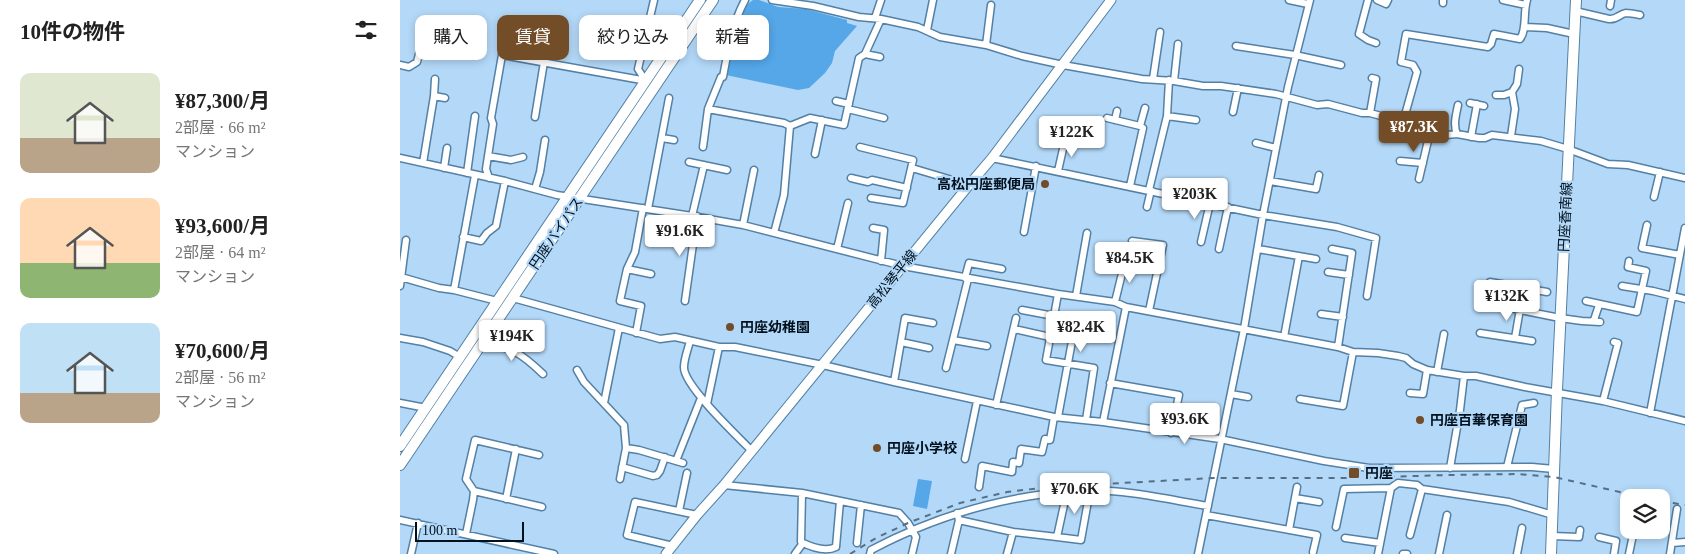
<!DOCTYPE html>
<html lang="ja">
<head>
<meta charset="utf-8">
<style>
  :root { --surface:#fff; --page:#f2f2f2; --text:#222; --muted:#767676; --accent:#724d28 }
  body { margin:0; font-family:"Times New Roman","Noto Sans JP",serif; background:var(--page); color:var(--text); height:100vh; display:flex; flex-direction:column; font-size:19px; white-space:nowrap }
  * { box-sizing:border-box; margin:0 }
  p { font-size:16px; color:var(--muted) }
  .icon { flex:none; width:28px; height:28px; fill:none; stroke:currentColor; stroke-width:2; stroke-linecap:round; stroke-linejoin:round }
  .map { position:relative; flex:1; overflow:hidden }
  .sheet { display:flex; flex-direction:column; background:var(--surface); width:400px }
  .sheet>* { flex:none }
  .top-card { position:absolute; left:15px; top:15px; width:475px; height:45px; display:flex; gap:10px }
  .controls { position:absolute; left:1220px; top:489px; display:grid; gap:10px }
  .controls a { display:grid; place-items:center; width:50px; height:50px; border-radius:10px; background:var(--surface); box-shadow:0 2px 8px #0003; font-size:25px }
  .scale { position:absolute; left:15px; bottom:12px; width:109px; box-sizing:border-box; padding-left:5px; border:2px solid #01101d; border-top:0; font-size:14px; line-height:18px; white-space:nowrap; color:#01101d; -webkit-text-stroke:4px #b3d8f8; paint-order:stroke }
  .price { position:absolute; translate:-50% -42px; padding:0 11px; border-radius:5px; background:#fff; color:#222; font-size:16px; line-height:32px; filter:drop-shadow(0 1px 2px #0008) }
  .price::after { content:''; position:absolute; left:50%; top:30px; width:15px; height:11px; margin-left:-8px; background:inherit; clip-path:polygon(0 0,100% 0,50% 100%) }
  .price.selected { background:var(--accent); color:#fff }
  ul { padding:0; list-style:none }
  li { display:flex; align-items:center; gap:15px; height:125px; padding:0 20px }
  li span { display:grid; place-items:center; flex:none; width:140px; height:100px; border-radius:10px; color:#555 }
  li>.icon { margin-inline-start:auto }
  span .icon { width:60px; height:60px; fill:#fffc; stroke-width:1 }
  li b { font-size:21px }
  h2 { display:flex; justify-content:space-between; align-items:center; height:60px; padding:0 20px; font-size:21px }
  .tag { padding:0 18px; border-radius:10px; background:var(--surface); box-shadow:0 2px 8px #0003; font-size:18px; line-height:45px }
  .tag.selected { background:var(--accent); color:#fff }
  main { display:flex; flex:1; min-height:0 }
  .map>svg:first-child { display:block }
</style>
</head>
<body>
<main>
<section class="sheet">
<h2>10件の物件<svg class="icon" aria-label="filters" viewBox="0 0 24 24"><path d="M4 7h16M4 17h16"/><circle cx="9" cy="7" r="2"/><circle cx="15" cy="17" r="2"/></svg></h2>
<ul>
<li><span style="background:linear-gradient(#dfe7d0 65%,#b9a48a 0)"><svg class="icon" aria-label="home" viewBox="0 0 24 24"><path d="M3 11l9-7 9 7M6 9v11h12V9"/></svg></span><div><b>¥87,300/月</b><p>2部屋 · 66 m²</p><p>マンション</p></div></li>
<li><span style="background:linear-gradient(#ffd9b3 65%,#8fb573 0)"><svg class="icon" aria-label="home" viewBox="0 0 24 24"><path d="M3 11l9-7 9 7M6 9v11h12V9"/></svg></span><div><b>¥93,600/月</b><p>2部屋 · 64 m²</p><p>マンション</p></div></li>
<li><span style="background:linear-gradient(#bfe0f5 70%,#b9a48a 0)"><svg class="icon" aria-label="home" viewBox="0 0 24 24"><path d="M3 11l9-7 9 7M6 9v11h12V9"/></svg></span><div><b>¥70,600/月</b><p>2部屋 · 56 m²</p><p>マンション</p></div></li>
</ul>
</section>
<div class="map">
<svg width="1285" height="554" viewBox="0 0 1285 554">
  <rect width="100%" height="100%" fill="#b3d8f8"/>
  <path fill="#55a7e8" d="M353,0H359L378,7L406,9L447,20V23L457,26L435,51L432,63L425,73L409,88L398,90L326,75C330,54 334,12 353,0Z
    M518,479L532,481L527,509L513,506Z"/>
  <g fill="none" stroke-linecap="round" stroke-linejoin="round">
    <defs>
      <path id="minor" d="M372,0L413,6L459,17L481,19L518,27L540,37L586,45L622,56L663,65L742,79L774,81L803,86H821L876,94L917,105L928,104L962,113H970L1003,122L1030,132L1046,135L1057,134L1079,138H1085L1092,135L1141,141L1168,149L1208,164L1228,165L1285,178
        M889,0L908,4
        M968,0L959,34L968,40L976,43
        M977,0L986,4L988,0
        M1103,0L1126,5
        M1043,3V0
        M1210,6L1211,0
        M1175,11L1209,19C1217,20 1219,14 1226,13C1230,13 1235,14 1240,15
        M475,18L481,0
        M1125,27L1147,28L1174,34
        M527,30L533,0
        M586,45L591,5
        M836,46L895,55L941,65
        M465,54L480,57
        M0,65L9,67L17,62L22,42
        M753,79L760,32
        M245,80L238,69L254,0
        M774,81L778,44
        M1096,95H1104L1112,92L1117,84L1119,69
        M34,96L45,98
        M436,101L449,104
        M1070,103L1084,106
        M308,109L384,123L390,126L410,118L444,125L459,58L465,54L481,19
        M448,109L484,118
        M833,112L838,88
        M970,113L976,79L972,78
        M767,116L796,120
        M135,117L144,62
        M707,118L740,126L743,128L730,186
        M715,120L717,111
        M1003,122L1017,72L1013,65L1001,62L1006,34L1088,47L1091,44L1094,34L1120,39C1127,30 1123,13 1127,0
        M740,126L745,108
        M1057,134C1053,125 1056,115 1058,105
        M1111,136L1115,109L1112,92
        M1071,137L1077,104
        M262,138L274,140
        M856,143L876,148
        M303,147L308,109L321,77H323C328,50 332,24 345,0
        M460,147L513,160L503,203L471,198
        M415,154L422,120
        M88,156L111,160L123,157
        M0,158L105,181L157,195L292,216L343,225L503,266L658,294L715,302L726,307L938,347L953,352L978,353L998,356L1006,358L1013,364L1027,370L1064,376H1076L1125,387L1203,401L1285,421
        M592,158L863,215L937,227L976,238L967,296
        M1000,161L1023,163
        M289,162L327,170
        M23,163L34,96L35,79
        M44,168L47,148
        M512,168L569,185
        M658,171L665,140
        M67,173L75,116
        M89,178L86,169L93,124L91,118L102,55L247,81
        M451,178L468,182L472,180L507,188
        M1019,179L1030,132
        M870,181L916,189L919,175
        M135,189L140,172L145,140
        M749,190L767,116L769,80
        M1254,197L1260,172
        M747,207L751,190
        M248,209L269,98
        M292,216L304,165
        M343,225L354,170
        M1247,225L1242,248L1280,255
        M473,228L484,230L481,261
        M624,232L636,166
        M374,233L384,195L390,126
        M63,237L81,241L87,233L96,226L105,181
        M732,241L763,245L749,311
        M801,242L810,203
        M437,249L448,203
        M819,249L828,207
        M858,249L916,259
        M932,249L952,253L938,347
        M227,269L251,274
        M928,272L949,275
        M1,277L39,288L54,290L97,301
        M565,278L569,263L602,269
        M1090,282L1147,292
        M0,286L6,240
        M1222,286L1253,291L1285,299
        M54,290L75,175
        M658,294L646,360L694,368L686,420
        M676,296L687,233
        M113,298L260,339L275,337L319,347H335L423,365L494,382L654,417L703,422L820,439L924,461L969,468L1132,467L1154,469
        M285,301L297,216
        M1186,301L1237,312L1246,271L1228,267L1229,261
        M715,302L725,261
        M1085,303L1160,318L1182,321L1200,322
        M622,310L654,316
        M1126,311L1131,289
        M921,314L943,317
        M1194,320L1199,305
        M653,321L675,325L658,417
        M614,329L650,337
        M236,333L241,306L220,301L227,269L235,252L243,208
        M1080,333L1132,341
        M884,337L899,256
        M0,338L23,342L50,351L60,357
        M1115,338L1120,309
        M553,340L587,346
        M290,341C288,349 284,359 284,367C283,385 338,437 352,451
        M501,342L529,348
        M82,345C111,345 123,355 143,374
        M546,368L568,279
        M177,370L184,382L224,425L226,448L220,479
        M1037,372L1044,334
        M494,382L505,318L533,323
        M710,383L779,395L771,433
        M1010,393L1023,394L1027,370
        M831,394L848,397
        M900,399L943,406L953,352
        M1203,401L1218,343L1214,342
        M0,403L26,408
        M204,403L219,328
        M307,404L319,347
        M596,405L616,318
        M1250,413L1285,228
        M703,422L726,307
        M226,448L239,450L283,463
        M565,459L577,401
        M276,461L301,398
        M222,467L253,476L257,475L260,471L265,457
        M1107,467L1122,405L1134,403
        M1050,468L1060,410L1064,376
        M324,485L402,493L499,513L508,523L516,537L512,554
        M579,487L582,466L612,472L613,462L619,463L621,449L642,452L645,439L650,440L654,417
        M74,491L142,507
        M402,493L401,542C411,547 426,552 436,547L440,501
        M895,498L919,502
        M106,499L116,449
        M279,511L287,473
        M557,513L559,520L613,532L657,537L667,491
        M806,515L917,535L913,552
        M0,520L154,554
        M936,527L944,489L991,488L998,483L1017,485L1022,489L1109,502L1153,515
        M889,530L897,487
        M66,534L73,500L74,491L66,479L75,440L139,455
        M1010,535L1022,489
        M1152,536L1179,537L1180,530
        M657,537L681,540L690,490
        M1199,537L1216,541L1214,554
        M945,538L980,543
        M457,543L461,505
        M1272,543L1285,542
        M273,546L227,535L235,502L297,515
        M11,554L18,523
        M395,554L403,543
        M470,554L471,550C526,521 583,502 645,494C660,492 675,490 690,490C727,490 771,500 808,506
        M551,554L559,520
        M607,554L613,532
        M798,554L844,329L863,215L888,87L910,0
        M978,554L991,488
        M1003,554H1007
        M1039,554L1047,515
        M1117,554L1122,528
        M1229,554L1234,530
        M1270,554L1277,509"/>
      <path id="secondary" d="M266,554L297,515L324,485L569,185L592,158L711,0"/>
      <path id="primary" d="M1151,554L1157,390L1176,0"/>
      <path id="trunk" d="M0,446L300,0
        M0,465L313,0"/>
    </defs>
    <use href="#minor" stroke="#5380a4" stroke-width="9"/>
    <use href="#secondary" stroke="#5380a4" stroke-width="11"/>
    <use href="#primary" stroke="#5380a4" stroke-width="12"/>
    <use href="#trunk" stroke="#5380a4" stroke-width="12"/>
    <use href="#minor" stroke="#fff" stroke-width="6"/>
    <use href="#secondary" stroke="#fff" stroke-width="9"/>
    <use href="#primary" stroke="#fff" stroke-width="10"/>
    <use href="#trunk" stroke="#fff" stroke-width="10"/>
    <path stroke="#566f85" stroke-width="2" stroke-dasharray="6 6" stroke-linecap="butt" d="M1261,501L1285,505
      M450,554L476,538L508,523L560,503L607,492L649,487L814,478H954L1047,475L1118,474L1154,477L1246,498"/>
  </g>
  <g fill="#724d28" stroke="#b3d8f8" stroke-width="2">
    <circle cx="645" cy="184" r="5"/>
    <circle cx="330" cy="327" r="5"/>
    <circle cx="1020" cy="420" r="5"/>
    <circle cx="477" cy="448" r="5"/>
    <rect x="948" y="467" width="12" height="12" rx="2.5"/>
  </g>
  <g text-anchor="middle" stroke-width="4.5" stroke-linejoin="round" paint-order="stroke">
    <g font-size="14" font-weight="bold" fill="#01101d" stroke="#b3d8f8" text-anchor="start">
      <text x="635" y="189" text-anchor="end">高松円座郵便局</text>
      <text x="340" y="332">円座幼稚園</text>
      <text x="1030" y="425">円座百華保育園</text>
      <text x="487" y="453">円座小学校</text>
      <text x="965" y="478">円座</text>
    </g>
    <g font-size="14" fill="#01101d" stroke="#b3d8f8">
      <text transform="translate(1165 217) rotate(-87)" y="5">円座香南線</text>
      <text transform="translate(156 233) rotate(-56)" y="5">円座バイパス</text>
      <text transform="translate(492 279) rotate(-51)" y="5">高松琴平線</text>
    </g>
  </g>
</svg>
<div class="controls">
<a><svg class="icon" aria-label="layers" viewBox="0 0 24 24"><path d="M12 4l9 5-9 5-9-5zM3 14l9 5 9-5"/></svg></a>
</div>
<div class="scale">100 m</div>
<b class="price selected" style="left:1014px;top:153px">¥87.3K</b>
<b class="price" style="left:672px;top:158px">¥122K</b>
<b class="price" style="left:795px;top:220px">¥203K</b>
<b class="price" style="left:280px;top:257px">¥91.6K</b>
<b class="price" style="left:730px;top:284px">¥84.5K</b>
<b class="price" style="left:1107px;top:322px">¥132K</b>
<b class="price" style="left:681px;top:353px">¥82.4K</b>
<b class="price" style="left:112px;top:362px">¥194K</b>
<b class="price" style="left:785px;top:445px">¥93.6K</b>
<b class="price" style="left:675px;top:515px">¥70.6K</b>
<div class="top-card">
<a class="tag">購入</a>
<a class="tag selected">賃貸</a>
<a class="tag">絞り込み</a>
<a class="tag">新着</a>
</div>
</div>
</main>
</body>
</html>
